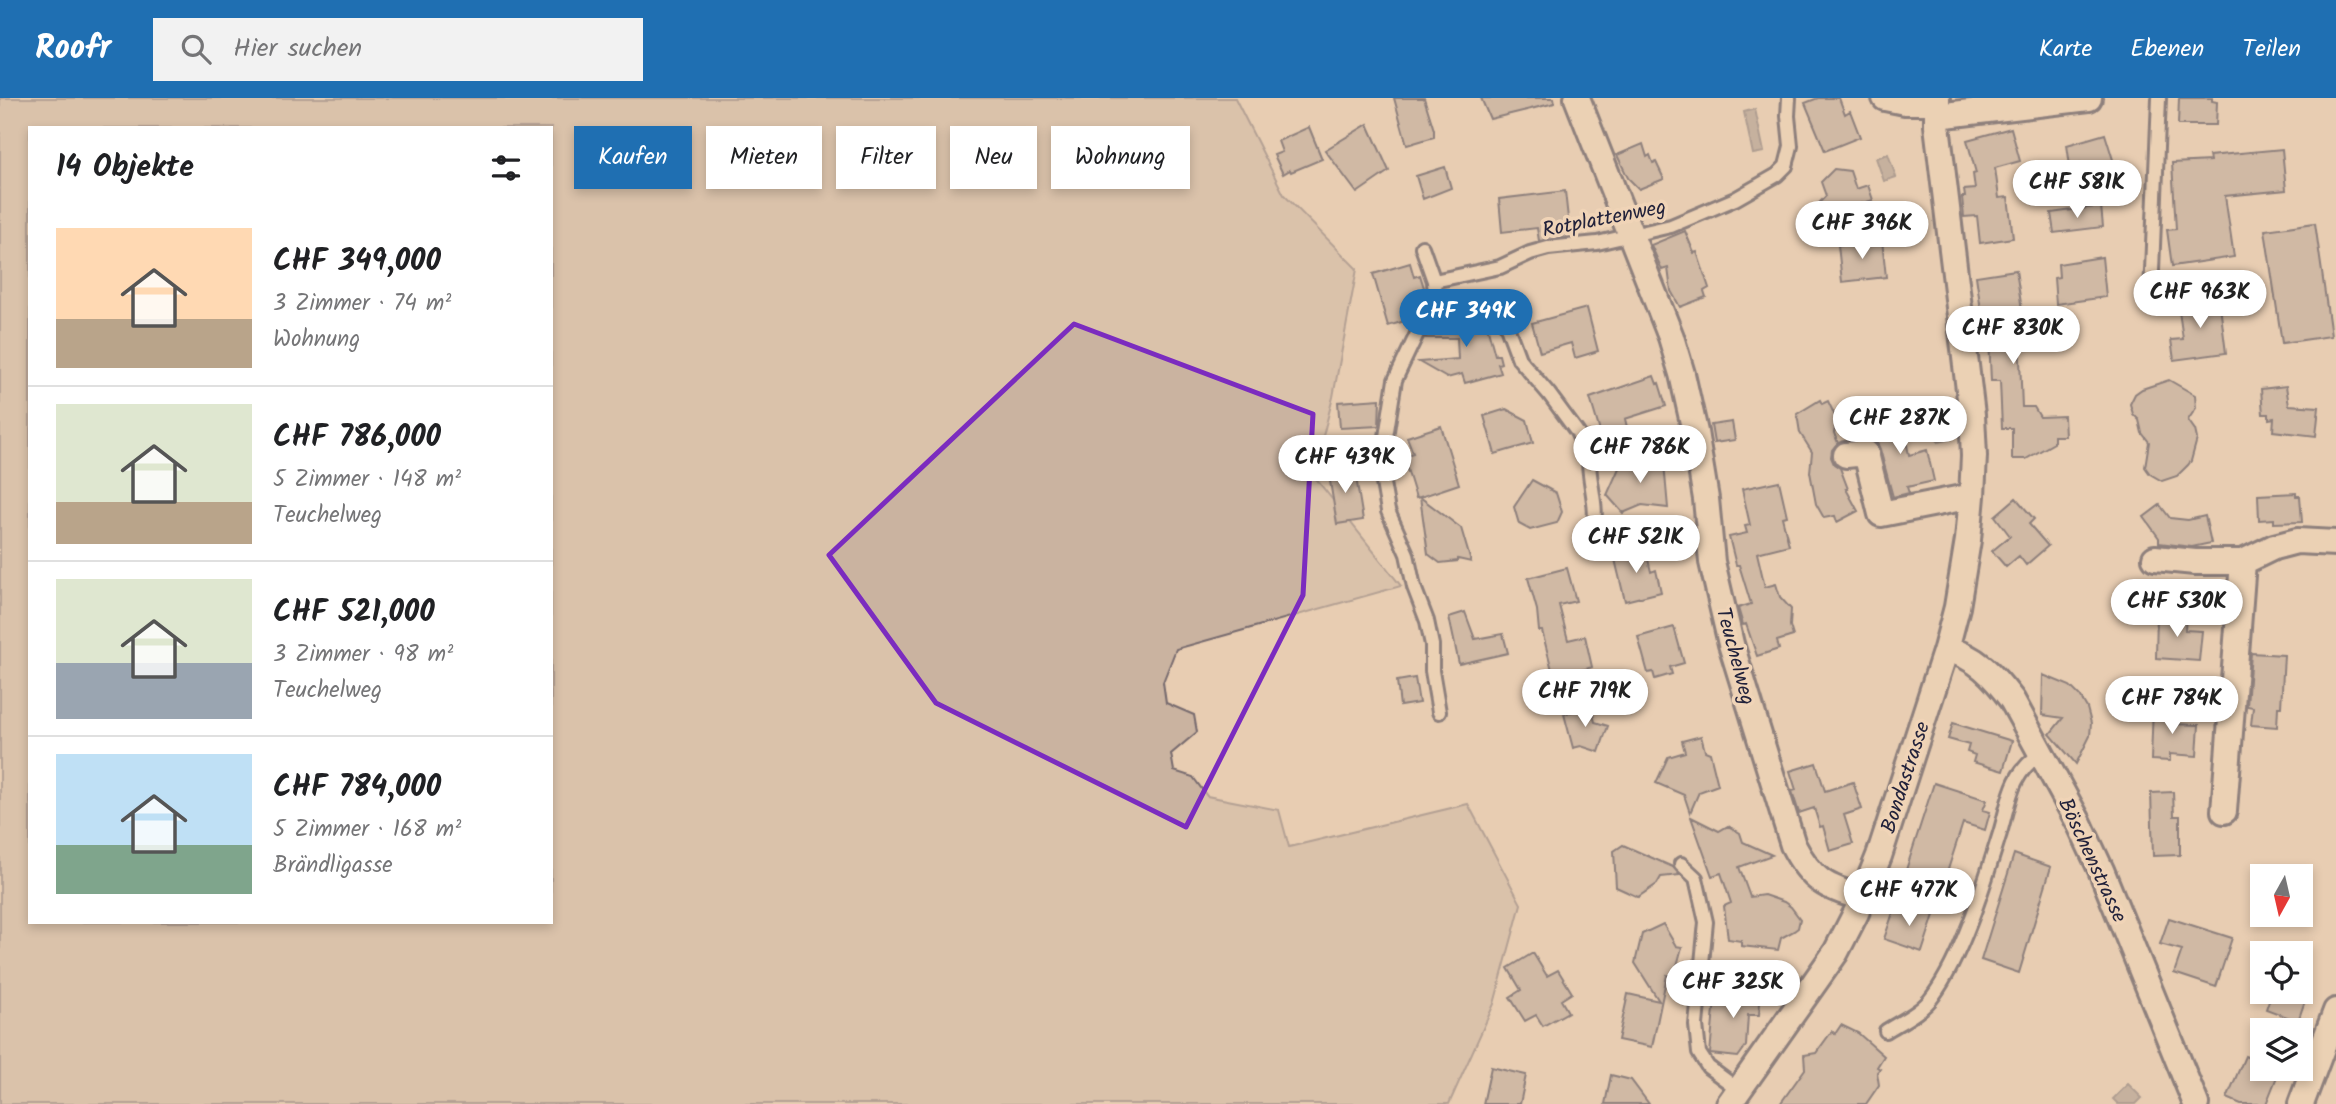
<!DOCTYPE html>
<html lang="de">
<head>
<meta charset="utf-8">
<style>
  :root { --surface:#fff; --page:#f2f2f2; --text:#202124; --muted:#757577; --line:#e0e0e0; --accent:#1f6fb2 }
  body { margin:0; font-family:Kalam,sans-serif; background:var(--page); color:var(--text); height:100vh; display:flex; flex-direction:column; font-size:26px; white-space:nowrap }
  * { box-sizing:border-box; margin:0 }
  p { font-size:23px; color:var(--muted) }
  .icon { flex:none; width:38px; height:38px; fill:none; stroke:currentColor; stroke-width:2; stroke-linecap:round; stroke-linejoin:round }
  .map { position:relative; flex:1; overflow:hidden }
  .sheet { position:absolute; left:28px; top:28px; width:525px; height:798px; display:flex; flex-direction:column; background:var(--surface); border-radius:0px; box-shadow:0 4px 10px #0003 }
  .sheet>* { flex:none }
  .top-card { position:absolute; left:574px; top:28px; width:665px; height:63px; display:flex; gap:14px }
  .needle { width:46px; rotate:188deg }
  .buttons { position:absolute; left:2250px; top:766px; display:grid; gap:14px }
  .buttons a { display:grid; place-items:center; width:63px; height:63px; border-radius:0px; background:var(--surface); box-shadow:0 4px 10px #0003; font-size:35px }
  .price { position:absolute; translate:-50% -60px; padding:0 16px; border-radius:24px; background:#fff; color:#222; font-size:23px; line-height:46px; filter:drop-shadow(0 2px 4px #0008) }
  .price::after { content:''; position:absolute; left:50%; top:42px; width:21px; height:16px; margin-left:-10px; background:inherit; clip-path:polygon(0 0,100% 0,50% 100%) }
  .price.current { background:var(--accent); color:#fff }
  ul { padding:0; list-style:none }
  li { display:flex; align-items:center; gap:21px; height:175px; padding:0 28px }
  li+li { border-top:2px solid var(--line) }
  li span { display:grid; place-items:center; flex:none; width:196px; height:140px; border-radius:0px; color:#555 }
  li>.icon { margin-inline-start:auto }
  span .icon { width:84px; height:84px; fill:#fffc; stroke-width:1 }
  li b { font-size:30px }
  h2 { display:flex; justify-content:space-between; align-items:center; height:84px; padding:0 28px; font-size:30px }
  .pill { padding:0 24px; border-radius:0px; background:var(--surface); box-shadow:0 4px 10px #0003; font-size:24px; line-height:63px }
  .pill.current { background:var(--accent); color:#fff }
  header { display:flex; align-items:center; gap:42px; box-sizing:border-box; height:98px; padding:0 35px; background:var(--accent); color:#fff }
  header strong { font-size:33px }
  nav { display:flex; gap:38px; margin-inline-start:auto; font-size:24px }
  .search { width:490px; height:63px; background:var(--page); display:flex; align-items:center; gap:18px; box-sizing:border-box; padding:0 24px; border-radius:0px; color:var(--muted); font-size:26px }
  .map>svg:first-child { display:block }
</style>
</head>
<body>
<header>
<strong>Roofr</strong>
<div class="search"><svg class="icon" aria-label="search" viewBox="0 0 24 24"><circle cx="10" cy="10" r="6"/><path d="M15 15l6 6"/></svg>Hier suchen</div>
<nav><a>Karte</a><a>Ebenen</a><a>Teilen</a></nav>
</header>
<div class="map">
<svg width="2336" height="1006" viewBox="0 0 2336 1006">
  <rect width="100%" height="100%" fill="#e8cdb2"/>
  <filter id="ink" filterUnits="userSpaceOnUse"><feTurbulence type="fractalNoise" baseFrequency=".0143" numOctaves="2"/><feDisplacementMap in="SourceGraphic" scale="14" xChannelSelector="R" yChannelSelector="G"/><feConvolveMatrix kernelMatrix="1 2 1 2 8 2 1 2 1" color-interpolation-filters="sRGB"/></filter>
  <g filter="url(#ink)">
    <path fill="#cab3a0" stroke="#766a6e" stroke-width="2" fill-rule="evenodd" d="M0,0H1235L1284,97L1357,171L1333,299L1313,377L1401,488L1176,551L1163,584L1166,605L1194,617L1197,634L1171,656L1174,673L1193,679L1207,698L1279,712L1289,749L1468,706L1521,806L1494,906L1449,1006H0ZM30,30H551V824H30Z"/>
    <path fill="#9e8f86" stroke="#6c6368" stroke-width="2" d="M1755,11L1764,54L1753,56L1744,14Z
      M1888,56L1896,79L1884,83L1876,60Z
      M1943,311L1950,341L1938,344L1931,314Z
      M2128,986L2142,1000L2136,1006H2118L2113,1001Z"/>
    <path fill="#b39f92" stroke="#22223b" stroke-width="2" d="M1394,0H1424L1434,32V39L1407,47Z
      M1481,0H1554L1555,5L1490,21Z
      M1818,0H1839L1845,16L1850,13L1860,39L1825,53L1805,5Z
      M2179,0H2212V3L2217,4L2216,27H2178Z
      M1368,26L1389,73L1357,95L1325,52Z
      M1309,29L1322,61L1291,74L1290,72L1283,76L1274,57L1282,54L1278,43Z
      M2011,30L2020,63L1995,70L1999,100L2008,99L2013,140L1980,145L1977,118L1964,119L1962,99H1965L1964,92L1975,91L1973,76L1976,75L1967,42Z
      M2105,36L2119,81L2087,90L2080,65L2070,68L2067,47Z
      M1643,46L1647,59L1650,57L1653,65L1656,64L1664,81L1639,91L1628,80L1617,57Z
      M2282,51L2286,92L2225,98L2234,159L2172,168L2167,132L2176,131L2172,65L2210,63L2209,58Z
      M1445,69L1451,90L1423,101L1416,78Z
      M1834,71L1850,73L1856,91L1868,87L1873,102L1839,113L1837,130L1823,129L1817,107L1826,98L1821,84Z
      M1565,93L1570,139L1539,143L1537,130L1502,134L1499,101Z
      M2101,108L2103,129L2054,135L2051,115Z
      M2315,125L2331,238L2282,245L2265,132Z
      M1685,133L1694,155L1697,154L1709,190L1704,193L1706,199L1680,209L1671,193L1668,170L1662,172L1651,147Z
      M1882,142L1886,179L1842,184L1838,147Z
      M2102,159L2106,199L2056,206L2054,180L2059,179L2058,166Z
      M1410,165L1414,179L1420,177L1426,196L1415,220L1388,228L1373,176Z
      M2016,172L2022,212L2018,213L2022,309H2034L2040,319L2064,318L2065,338H2054V345L2026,361H2012V330H2002L2000,283H1991L1988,218L1982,219L1976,178Z
      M2219,200L2226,255L2174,262L2171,242L2183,241L2178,206Z
      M1587,210L1598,253L1575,260L1571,245L1540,254L1532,225Z
      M1479,214L1483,228H1487L1495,257H1499L1501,265L1498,266L1501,275L1465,285L1462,276L1447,280L1419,264L1458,261L1457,240H1425L1434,221L1435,226Z
      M1654,278L1657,286L1659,285L1666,308L1625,321L1627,329L1601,337L1590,300Z
      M2169,282L2195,297L2196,310L2188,322L2195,332L2197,341L2191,363L2188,367L2177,378L2162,383L2150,376L2145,369L2149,344L2142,335L2139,322L2133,316L2130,306L2135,296L2142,291Z
      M2286,288L2289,307L2319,309L2316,338L2273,333L2274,320L2269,321V316H2263L2261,291Z
      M1380,301L1379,328L1340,330L1338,304Z
      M1820,302L1822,306L1828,303L1837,322L1834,335L1838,345L1832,352L1831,359L1834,366L1840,370L1848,391H1846L1858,413L1837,424L1835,418L1824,420L1816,406L1810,374L1812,354L1800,335L1797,316Z
      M1506,311L1527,322L1533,345L1495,356L1484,318Z
      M1901,318L1909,357L1927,352L1934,383L1907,389L1909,395L1893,399L1880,351L1877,345L1869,341L1866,326Z
      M1732,324L1735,342L1714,345L1711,327Z
      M1441,328L1459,386L1420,399L1461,430L1471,464L1458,461V463L1440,465L1428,456L1420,399L1416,400L1403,358L1413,355L1407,339Z
      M1663,354L1668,410L1642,407L1623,415L1607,397L1619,370Z
      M1354,367L1363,422L1337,426L1328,371Z
      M1532,382L1556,395L1562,414L1557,425L1530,432L1519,426L1514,409Z
      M1779,383L1787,418L1782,419L1789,447L1757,455L1765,489L1776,486L1780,499L1791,511L1790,528L1793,538L1777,543L1779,551L1757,558L1746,526L1743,527L1738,510L1751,506L1739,467H1736L1729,439L1747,435L1745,428L1750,427L1742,391Z
      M2296,395V398H2300L2302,424L2274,425V421L2259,422L2258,397Z
      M2016,400L2034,421L2029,426L2048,448L2026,467L2019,458L2006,469L1992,453L2010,438L1995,418Z
      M2160,407L2170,420L2188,422L2205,418L2211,445L2192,449L2159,445V440L2144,419Z
      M1630,449L1632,462L1647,457L1651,474L1656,472L1661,494L1625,503L1613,453Z
      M1567,470L1576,503L1559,507L1568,542L1585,538L1592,569L1557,580L1555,572H1552L1542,533H1539L1537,512L1528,480Z
      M1465,514L1475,541L1503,536L1508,555L1459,566L1449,519Z
      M2157,514L2186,517L2185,532L2202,533L2199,563L2156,560Z
      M1674,529L1684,565L1670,569L1672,576L1655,581L1653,574L1648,575L1638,539Z
      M2251,555L2284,557L2281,609H2278L2277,629L2251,627L2253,609L2247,608Z
      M2043,577L2070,588L2080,598L2087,610L2091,625L2090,638L2076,666L2050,636L2063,620L2042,617Z
      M1415,580L1419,605L1400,608L1397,583Z
      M2153,607L2174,608L2173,626L2199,627L2197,658L2170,656V663L2151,662Z
      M1591,608L1595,624L1608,628L1599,654L1581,648L1573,650L1564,616Z
      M1953,625L2012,643L2003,673L1973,664L1975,657L1967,654L1969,647L1948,641Z
      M1701,638L1705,653L1710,655L1718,687L1699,694L1690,715L1684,697L1656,685L1668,659L1685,654L1682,643Z
      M1816,665L1825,693L1853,684L1862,711L1844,717L1853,746L1830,753L1823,728L1820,729L1814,710L1799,715L1792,693L1796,692L1790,673Z
      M1934,685L1987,702L1983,712L1990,714L1985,732L1963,725L1943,787L1905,775Z
      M2173,694L2174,718H2180V757L2153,758L2151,695Z
      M1691,719L1719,733L1728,728L1740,735L1743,744L1772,757L1739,769L1750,799L1764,797L1784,804L1791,809L1800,821L1798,830L1794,833L1781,840L1778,852L1741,848V843L1728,841L1724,808L1731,805L1721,775L1712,778Z
      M1623,747L1673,769L1680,777L1661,779L1657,786L1638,799L1616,789L1614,753Z
      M2014,756L2051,769L2019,875L1981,862Z
      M1896,806L1934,817L1922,854L1884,841Z
      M2169,820L2232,840L2216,889L2174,875L2182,852L2160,846Z
      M1663,826L1676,848L1682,849L1674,879L1667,877L1652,949L1618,942L1628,896L1659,903L1635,865L1642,836Z
      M1533,855L1547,878L1558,872L1572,895L1561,902L1568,914L1543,928L1536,917L1525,923L1510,899L1521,892L1508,870Z
      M1716,889L1761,892L1759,917H1748L1746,948L1738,959L1710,956Z
      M2272,894H2308L2298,923L2266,911Z
      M1841,927L1858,935L1884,958L1877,969L1880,971L1877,974L1879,987L1866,1006H1780L1805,971L1804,957L1816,955L1832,933L1835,936Z
      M2245,958L2263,966V971H2280L2266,1006H2241L2227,1000Z
      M1491,969L1526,977L1520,1006H1483Z
      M1611,977L1631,982L1649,1006H1605Z"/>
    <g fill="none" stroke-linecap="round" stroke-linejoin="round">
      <defs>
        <path id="lane" d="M1422,149L1434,183L1435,198L1395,282L1382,364L1383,385L1388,413L1407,456L1414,489L1427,523L1432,547V573L1439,614
          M1434,183L1500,169L1530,155L1548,150L1597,145L1671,128L1735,101L1777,77L1786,68L1791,48L1788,18L1789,0
          M2152,209L2151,197L2159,0
          M1506,226L1519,261L1549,296L1577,334L1589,359
          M1592,435C1600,410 1588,385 1589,359L1695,334
          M1681,766L1696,780L1706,824L1696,927L1699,955L1708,969L1739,992
          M1886,933C1902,923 1922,914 1933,898C1963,857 1985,783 2000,735C2010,701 2010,677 2040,656"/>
        <path id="street" d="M1577,0L1671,239L1682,276L1695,334L1706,401L1712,464L1731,546L1793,747C1811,782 1826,790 1863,800
          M1885,0L1905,4H1936
          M1937,18L2089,0
          M1846,357L1866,355L1881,416L1972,398
          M2155,460L2195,464H2243L2274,449L2297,443L2336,445
          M1946,551C1976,558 1994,578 2012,602L2079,725L2101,772L2196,1006
          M2224,713L2243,464
          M1729,1006L1836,854L1856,815L1879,758L1946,551L1957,509L1968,442L1972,398L1974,358L1972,317L1937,27V0
          M2301,1006L2336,913"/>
      </defs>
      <use href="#lane" stroke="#22223b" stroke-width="18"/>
      <use href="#street" stroke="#22223b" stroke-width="30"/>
      <use href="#lane" stroke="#f0d4b7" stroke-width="12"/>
      <use href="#street" stroke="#f0d4b7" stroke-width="24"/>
    </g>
  </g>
  <path d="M0 0H2336V1006H0ZM1074,226L1313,316L1303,497L1186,729L936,605L829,457Z" fill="#e8cdb2" fill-opacity=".55" fill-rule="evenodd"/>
  <path fill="none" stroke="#7b2cbf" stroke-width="5" stroke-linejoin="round" d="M1074,226L1313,316L1303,497L1186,729L936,605L829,457Z"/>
  <g text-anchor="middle" stroke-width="7" stroke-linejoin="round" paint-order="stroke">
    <g font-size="21" fill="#22223b" stroke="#f0d4b7">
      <text transform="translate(1604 120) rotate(-11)" y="7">Rotplattenweg</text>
      <text transform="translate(1736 558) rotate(75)" y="7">Teuchelweg</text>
      <text transform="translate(1905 679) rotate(-72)" y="7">Bondastrasse</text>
      <text transform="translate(2093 762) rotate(65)" y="7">Böschenstrasse</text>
    </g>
  </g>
</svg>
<div class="buttons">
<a><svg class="needle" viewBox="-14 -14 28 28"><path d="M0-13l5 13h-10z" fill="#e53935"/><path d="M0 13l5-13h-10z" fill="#757577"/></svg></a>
<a><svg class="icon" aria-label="locate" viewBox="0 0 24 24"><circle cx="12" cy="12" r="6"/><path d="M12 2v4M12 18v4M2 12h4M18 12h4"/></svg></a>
<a><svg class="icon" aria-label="layers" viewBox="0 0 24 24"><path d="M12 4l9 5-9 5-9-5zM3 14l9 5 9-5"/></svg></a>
</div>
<b class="price" style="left:2077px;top:122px">CHF 581K</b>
<b class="price" style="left:1862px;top:163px">CHF 396K</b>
<b class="price" style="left:2200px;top:232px">CHF 963K</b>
<b class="price current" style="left:1466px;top:251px">CHF 349K</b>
<b class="price" style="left:2013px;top:268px">CHF 830K</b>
<b class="price" style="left:1900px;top:358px">CHF 287K</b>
<b class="price" style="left:1640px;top:387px">CHF 786K</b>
<b class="price" style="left:1345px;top:397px">CHF 439K</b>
<b class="price" style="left:1636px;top:477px">CHF 521K</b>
<b class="price" style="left:2177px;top:541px">CHF 530K</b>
<b class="price" style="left:1585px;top:631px">CHF 719K</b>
<b class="price" style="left:2172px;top:638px">CHF 784K</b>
<b class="price" style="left:1909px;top:830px">CHF 477K</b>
<b class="price" style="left:1733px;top:922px">CHF 325K</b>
<div class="top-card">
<a class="pill current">Kaufen</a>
<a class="pill">Mieten</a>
<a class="pill">Filter</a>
<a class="pill">Neu</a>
<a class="pill">Wohnung</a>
</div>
<section class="sheet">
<h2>14 Objekte<svg class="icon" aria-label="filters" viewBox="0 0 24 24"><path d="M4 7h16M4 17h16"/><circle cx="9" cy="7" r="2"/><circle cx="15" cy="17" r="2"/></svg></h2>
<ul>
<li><span style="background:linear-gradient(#ffd9b3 65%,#b9a48a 0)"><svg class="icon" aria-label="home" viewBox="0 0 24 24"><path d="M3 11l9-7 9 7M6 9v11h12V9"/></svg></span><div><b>CHF 349,000</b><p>3 Zimmer · 74 m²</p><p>Wohnung</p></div></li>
<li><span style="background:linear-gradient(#dfe7d0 70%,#b9a48a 0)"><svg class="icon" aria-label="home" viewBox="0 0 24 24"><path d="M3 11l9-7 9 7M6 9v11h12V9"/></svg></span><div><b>CHF 786,000</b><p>5 Zimmer · 148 m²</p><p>Teuchelweg</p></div></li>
<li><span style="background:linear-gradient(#dfe7d0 60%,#9aa5b1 0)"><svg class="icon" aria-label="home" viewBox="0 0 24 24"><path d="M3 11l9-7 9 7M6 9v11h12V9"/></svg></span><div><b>CHF 521,000</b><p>3 Zimmer · 98 m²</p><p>Teuchelweg</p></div></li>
<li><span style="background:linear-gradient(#bfe0f5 65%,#7fa58c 0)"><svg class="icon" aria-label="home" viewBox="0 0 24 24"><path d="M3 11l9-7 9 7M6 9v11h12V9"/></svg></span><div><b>CHF 784,000</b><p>5 Zimmer · 168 m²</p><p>Brändligasse</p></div></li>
</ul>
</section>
</div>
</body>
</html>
